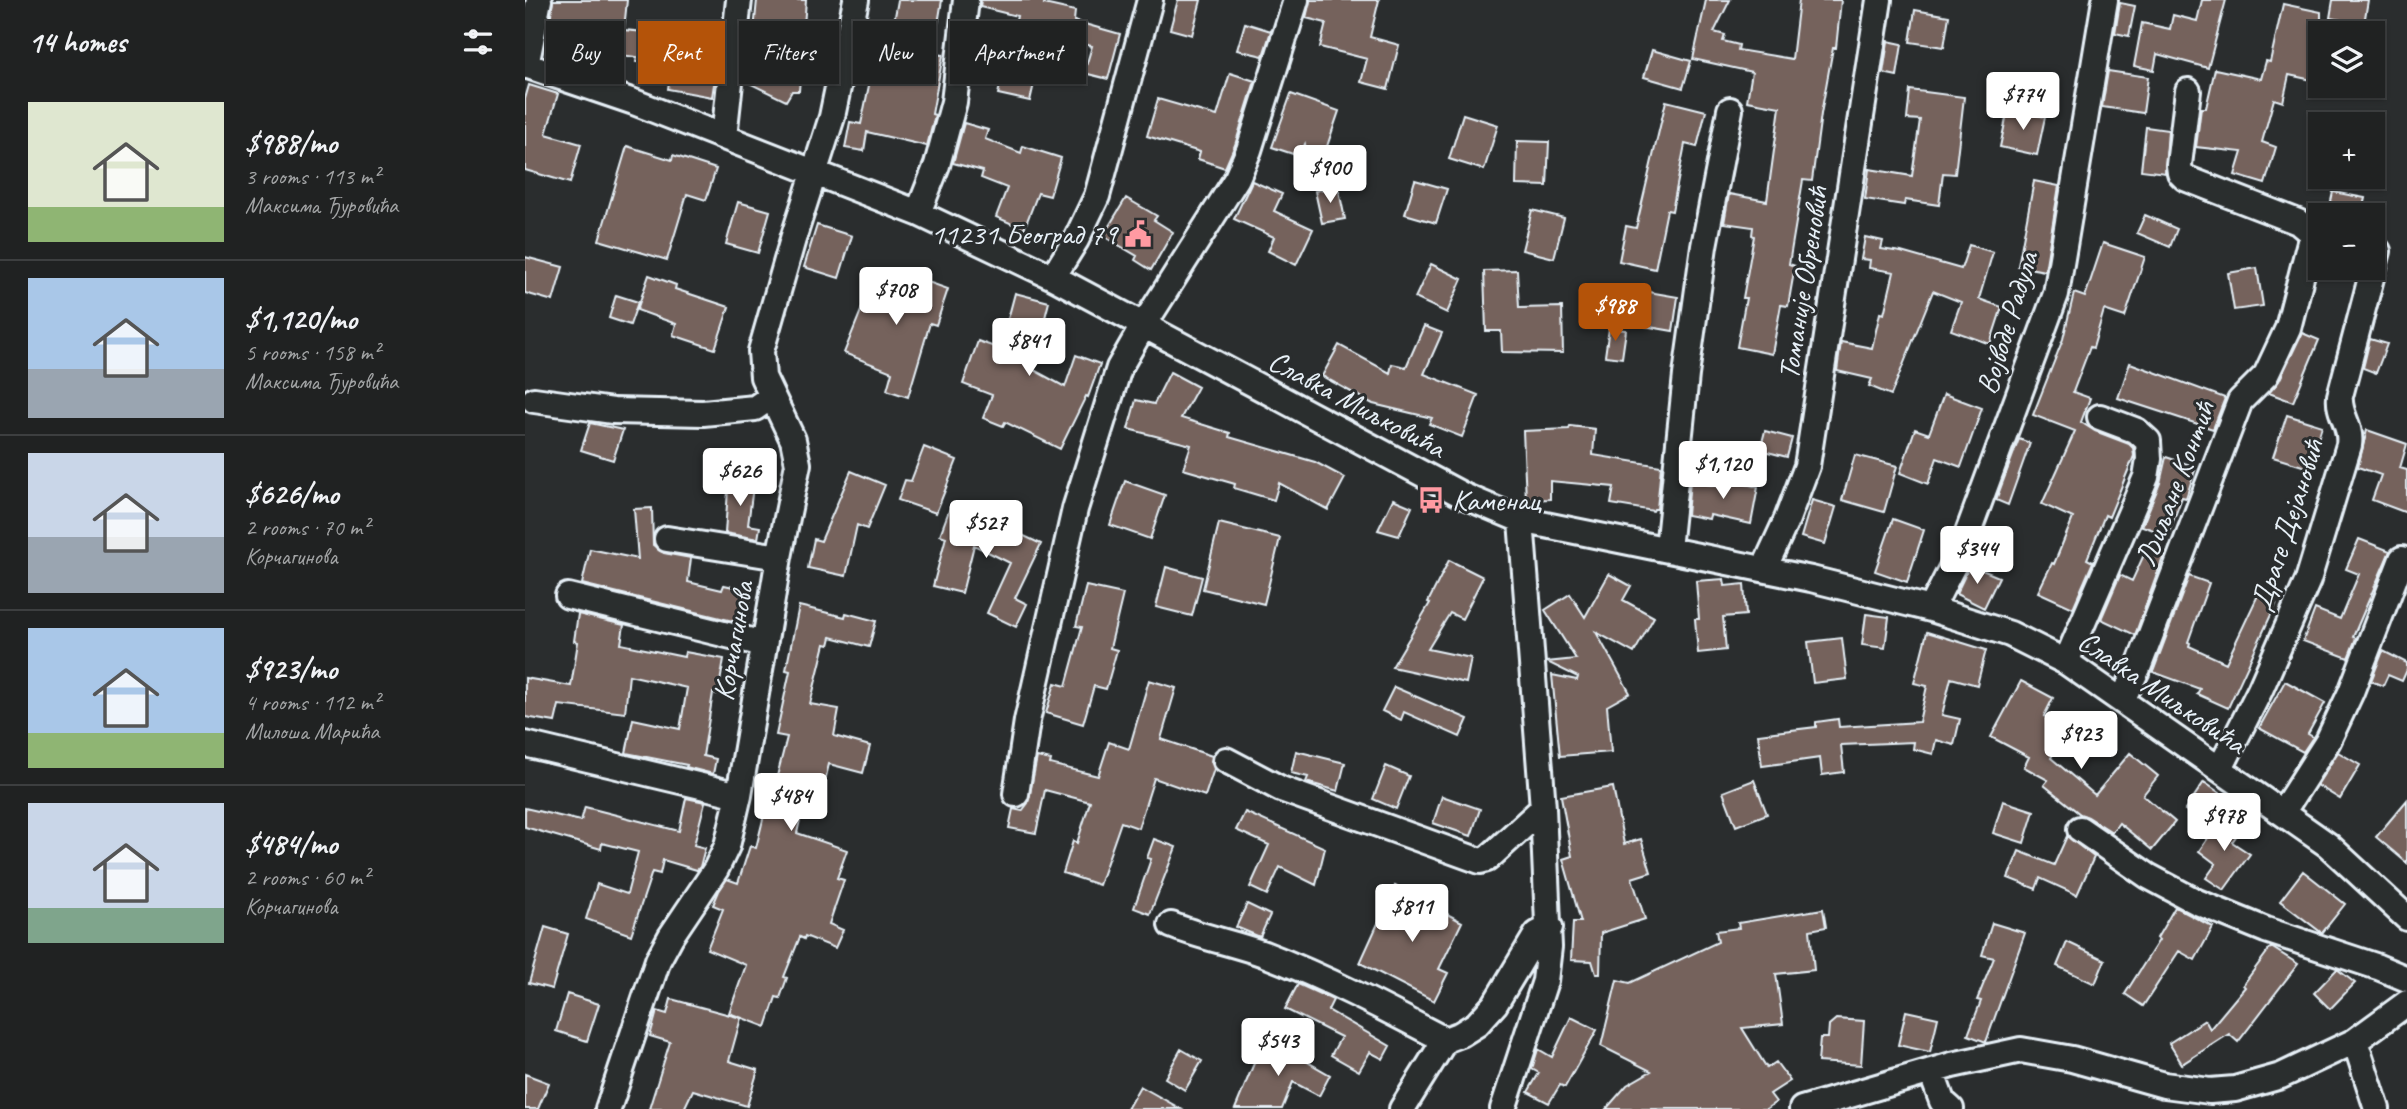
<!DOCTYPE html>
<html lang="en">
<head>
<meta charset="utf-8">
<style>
  :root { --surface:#202222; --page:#282a2a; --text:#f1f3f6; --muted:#a2a4a5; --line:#3d3f40; --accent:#b45309 }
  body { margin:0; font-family:Caveat,sans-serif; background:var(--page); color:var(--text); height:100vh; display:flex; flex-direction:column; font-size:26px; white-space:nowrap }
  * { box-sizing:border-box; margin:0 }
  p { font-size:23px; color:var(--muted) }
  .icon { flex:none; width:38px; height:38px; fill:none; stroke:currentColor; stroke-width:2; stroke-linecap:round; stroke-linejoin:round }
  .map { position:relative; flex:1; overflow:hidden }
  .drawer { display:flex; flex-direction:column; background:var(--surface); width:525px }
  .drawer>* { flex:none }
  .guide { position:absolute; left:21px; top:21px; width:665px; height:63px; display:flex; gap:14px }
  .controls { position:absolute; left:1783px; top:21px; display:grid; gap:14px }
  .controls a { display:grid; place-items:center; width:77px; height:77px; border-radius:0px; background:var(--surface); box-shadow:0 2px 5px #0004,0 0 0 2px var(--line); font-size:35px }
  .price { position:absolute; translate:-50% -60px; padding:0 16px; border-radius:7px; background:#fff; color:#222; font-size:23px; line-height:46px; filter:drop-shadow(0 2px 4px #0008) }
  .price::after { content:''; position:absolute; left:50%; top:42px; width:21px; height:16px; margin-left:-10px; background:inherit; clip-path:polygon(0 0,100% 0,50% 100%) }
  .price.active { background:var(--accent); color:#fff }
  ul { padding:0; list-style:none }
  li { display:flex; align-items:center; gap:21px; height:175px; padding:0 28px }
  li+li { border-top:2px solid var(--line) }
  li span { display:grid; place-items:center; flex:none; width:196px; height:140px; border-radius:0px; color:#555 }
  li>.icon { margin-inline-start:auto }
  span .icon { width:84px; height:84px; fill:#fffc; stroke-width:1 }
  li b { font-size:30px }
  h2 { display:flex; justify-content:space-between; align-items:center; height:84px; padding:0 28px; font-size:30px }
  .tag { padding:0 24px; border-radius:0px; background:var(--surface); box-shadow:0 2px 5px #0004,0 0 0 2px var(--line); font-size:24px; line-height:63px }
  .tag.active { background:var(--accent); color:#fff }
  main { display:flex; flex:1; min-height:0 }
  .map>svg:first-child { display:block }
</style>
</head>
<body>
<main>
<section class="drawer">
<h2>14 homes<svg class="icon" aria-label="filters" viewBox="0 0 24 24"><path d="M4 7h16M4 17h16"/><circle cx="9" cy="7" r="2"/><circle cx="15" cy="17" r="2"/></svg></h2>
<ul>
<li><span style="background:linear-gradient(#dfe7d0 75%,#8fb573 0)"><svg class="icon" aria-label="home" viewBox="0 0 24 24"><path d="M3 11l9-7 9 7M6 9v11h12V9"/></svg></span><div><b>$988/mo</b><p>3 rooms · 113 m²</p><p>Максима Ђуровића</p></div></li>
<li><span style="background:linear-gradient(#a9c7e8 65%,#9aa5b1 0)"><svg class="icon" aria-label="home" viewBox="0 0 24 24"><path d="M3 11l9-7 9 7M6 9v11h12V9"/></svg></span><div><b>$1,120/mo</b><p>5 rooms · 158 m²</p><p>Максима Ђуровића</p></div></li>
<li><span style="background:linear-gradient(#c9d6e8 60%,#9aa5b1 0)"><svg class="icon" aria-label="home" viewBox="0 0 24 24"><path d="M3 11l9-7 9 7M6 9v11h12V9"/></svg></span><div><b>$626/mo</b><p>2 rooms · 70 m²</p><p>Корчагинова</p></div></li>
<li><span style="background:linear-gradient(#a9c7e8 75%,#8fb573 0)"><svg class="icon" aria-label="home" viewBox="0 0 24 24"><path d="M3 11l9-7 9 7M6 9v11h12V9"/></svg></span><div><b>$923/mo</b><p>4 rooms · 112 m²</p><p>Милоша Марића</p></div></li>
<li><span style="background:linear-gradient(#c9d6e8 75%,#7fa58c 0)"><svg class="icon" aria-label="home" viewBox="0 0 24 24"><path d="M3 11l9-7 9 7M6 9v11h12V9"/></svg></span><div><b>$484/mo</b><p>2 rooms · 60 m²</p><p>Корчагинова</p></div></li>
</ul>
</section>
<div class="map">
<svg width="1882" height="1109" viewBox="0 0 1882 1109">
  <rect width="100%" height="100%" fill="#2a2d2e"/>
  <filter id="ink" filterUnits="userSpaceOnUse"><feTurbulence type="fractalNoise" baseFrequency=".0143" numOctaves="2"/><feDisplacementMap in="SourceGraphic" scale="14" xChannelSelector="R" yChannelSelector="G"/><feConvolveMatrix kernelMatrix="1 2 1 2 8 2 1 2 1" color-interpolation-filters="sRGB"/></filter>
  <g filter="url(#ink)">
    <path fill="#74625c" stroke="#e8f1f8" stroke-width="2" d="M28,0H102L99,30L163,36V31L193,36L187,71L191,72L187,97L143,89L146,66L111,62L112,57L61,51V48L30,44L32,29L24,28Z
      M232,0H281L274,91H267L261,101L224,83Z
      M373,0H417L408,54L418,55L407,114L410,115L402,146L342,132L339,151L320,148L325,122L336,124L348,66L381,73L386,36L367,33Z
      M456,0H520L519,4L550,11L549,21L595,34L583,79L559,73L567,46L520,36L505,101L473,94L492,16L455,7Z
      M653,0H676L667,35L645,29Z
      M785,0H854L845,37L874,45L863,89L836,82L842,59L795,47L801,23L781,18Z
      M1181,0H1205L1189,32L1200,35L1198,41L1214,45L1213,50L1267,59L1274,0H1316L1311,48H1308L1296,114L1287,181L1278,180L1264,264L1270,266L1263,306L1256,305L1247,354L1212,347L1221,298H1218L1229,236L1227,235L1228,227L1199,223L1204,194L1242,201L1255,107L1222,101L1227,72L1168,59Z
      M1677,0H1701L1683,68L1632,54L1629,70L1609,66L1617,23L1645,29L1648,15L1672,21Z
      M1808,0H1843L1839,24L1805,18Z
      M1595,3L1610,6L1604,36L1590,33Z
      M1758,4L1796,12V82L1764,75L1758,102L1749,99L1737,142L1751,147L1740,184L1710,175L1717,152L1671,147L1676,108H1681L1690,69L1736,79L1741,61L1745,62Z
      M1390,10L1424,16L1419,47L1385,42Z
      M720,23L746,31L738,56L712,50Z
      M1363,41L1377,44L1372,76L1358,73Z
      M1127,50L1166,61L1158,88L1119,77Z
      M1583,71L1623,77L1618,113L1577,107Z
      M705,73L730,81L710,145L700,168L673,159L675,152L622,136L633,99L692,116Z
      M4,85L33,94L21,134L56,144L45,183L0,170V99Z
      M1385,90L1439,97L1430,174L1418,173L1414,205L1380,200L1379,205L1340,199L1344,169L1387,176L1395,120L1382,119Z
      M766,94L814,111L796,164L783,160L780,144L774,156L747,147Z
      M1141,101L1181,111L1172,147L1160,144L1147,211L1142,210L1130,269L1094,261L1101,226L1111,228Z
      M1483,109L1520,117L1512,155L1475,147Z
      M938,114L973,125L959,170L924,159Z
      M439,123L463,130L460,139L496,153L498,146L536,158L525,196L513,193L499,229L471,217L482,188L456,178L458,171L428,163Z
      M1621,127L1643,130L1640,173L1616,170Z
      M992,141L1024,142L1022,186L991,185Z
      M102,146L147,160L148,155L191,169L181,200L162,194L142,260L74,240Z
      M890,180L922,189L911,223L880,214Z
      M727,181L757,194L749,211L788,229L771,265L743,251L749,237L709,219Z
      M1509,181L1534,186L1520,271L1493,266Z
      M813,186L820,219L797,223L790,191Z
      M1808,192L1840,198L1836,215H1803Z
      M601,198L632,216L629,220L648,232L626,270L610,260L612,256L578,236Z
      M213,202L245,211L233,253L201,244Z
      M1007,210L1039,218L1029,258L997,250Z
      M1620,215L1652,229L1645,247L1612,233Z
      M292,225L327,236L314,278L279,267Z
      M1340,237L1358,241L1356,249L1376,252L1436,269L1444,245L1468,252L1454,299L1477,307L1465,344L1426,330L1436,302L1408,291L1366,395L1344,386L1347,379L1312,371L1316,342L1347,348L1355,313L1359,314L1369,272L1344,268L1345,260L1336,259Z
      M1578,243L1620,257L1600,317L1579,310L1568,348L1565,347L1548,392L1565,398L1556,422L1570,431L1604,444L1608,448L1609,456L1584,517L1580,515L1562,559L1568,562L1548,608L1513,592L1527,563L1529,564L1548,518L1517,504L1550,431L1508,415L1538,339L1549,293L1560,297Z
      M0,257L38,267L28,301L0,293Z
      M906,264L937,279L922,313L890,298Z
      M1732,268L1738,306L1709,310L1703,273Z
      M992,270L994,308L1037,307L1038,353L977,352L976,331H961L959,271Z
      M352,271L386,285L389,277L423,289L411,325L405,323L383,397L362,390L367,372L319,353Z
      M124,275L151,285L150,289L204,307L190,349L148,335L151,324L112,310Z
      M1118,291L1153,297L1148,331L1113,325Z
      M490,293L524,302L507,369L540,387L551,355L575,364L563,397L561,396L535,449L480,422L478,426L458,418L467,395L438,384L453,341L475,349Z
      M91,295L113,302L105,325L84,318Z
      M899,326L917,333L899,374L953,395L937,437L904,424L907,418L848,404L797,376L814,345L865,373L867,364L881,367Z
      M1084,328L1101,330L1097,358L1080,356Z
      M1777,333L1794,340L1768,402L1744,393L1754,381Z
      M1845,339L1862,344L1851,373L1838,368Z
      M1605,363L1700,398L1688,429L1593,398Z
      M645,372L673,387L656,418L705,433L704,437L790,462L820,478L803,510L754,483L749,500L709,488L710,484L658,469L666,445L603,429L611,400L629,404Z
      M1419,394L1457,408L1436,467L1412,458L1403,484L1375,473L1390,429L1404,434Z
      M1762,415L1797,426L1784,468L1748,457Z
      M65,423L98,430L88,460L56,450Z
      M1045,426L1070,429L1068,455L1136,466L1132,509H1129L1128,511L1086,504L1089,487L1025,481V499L1001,500L998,431L1044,429Z
      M1842,430L1882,444L1875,468L1882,470V513L1847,500L1856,475L1833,467Z
      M1240,431L1267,438L1262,457L1235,450Z
      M1494,439L1505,443L1483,505L1471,500Z
      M399,447L432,460L411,513L373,500L380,480L386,481Z
      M1330,455L1372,466L1359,512L1317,500Z
      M1641,457L1671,467L1661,498L1657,497L1643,535L1617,526L1635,483Z
      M326,471L360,485L342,529L332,525L321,576L283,568L289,539L296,541Z
      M204,476L229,479L223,525L235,527L233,539L200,533Z
      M1198,479L1233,487L1226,524L1185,515L1184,519L1162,515L1165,481L1197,487Z
      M600,481L640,495L625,539L585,525Z
      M868,499L887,507L874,536L853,530Z
      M1287,500L1311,507L1300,544L1276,537Z
      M127,508L128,545L139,553L166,558L163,582L197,590L199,585L227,591L220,624L57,584L65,549L113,559L109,509Z
      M425,508L475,528L476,525L516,544L490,598L502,604L491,627L462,613L485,563L449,545L437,593L408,586L421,537L415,535Z
      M1368,519L1399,530L1382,582L1350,571Z
      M694,523L755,538L739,604L678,589Z
      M1834,539L1865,551L1828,637L1831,638L1823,658L1778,641L1790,609L1815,619L1834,574L1821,569Z
      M1622,548L1639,555L1610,635L1576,619L1595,575L1607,581Z
      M924,560L958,577L937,619L925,613L903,649L946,658L941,683L867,667L905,603L903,602Z
      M1445,565L1474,577L1459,608L1431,594Z
      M641,567L677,577L667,616L631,607Z
      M1084,574L1106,586L1098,600L1129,617L1109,653L1071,632L1105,693L1082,706L1086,752L1035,756L1027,675L1052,680L1053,677L1022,662L1051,659L1020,610L1045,594L1060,617Z
      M1664,576L1684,583L1663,642L1665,643L1664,646L1701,663L1733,595L1751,604L1703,708L1672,694L1675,689L1628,672Z
      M1199,579L1200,586L1219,584L1221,615L1198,617L1201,650L1173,653L1170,619H1174L1171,581Z
      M561,586L598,594L585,648L592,650L581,689L569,686L558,724L521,713L530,683L541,686L557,627L551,626Z
      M274,606L320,617L321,613L351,621L344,647L306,637L304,645L300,644L285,704L314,709L309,736L345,746L338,773L304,764L297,793L282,789L272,833L322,850L312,878L319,880L304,924L318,930L310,948L280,936L279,939L275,937L259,977L262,978L255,998L251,997L241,1027L204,1013L221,965L182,949L198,909L188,905L194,891L202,879L213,883L225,846L231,848L245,791L248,792L262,737L251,735L265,671L261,670Z
      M53,614L99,625L96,644L159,657L160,652L199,659L193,694L188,693L178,756L191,759L188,774L161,767L162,765L101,753L108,719L155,729L162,688L104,675L100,713L34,705L30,722L0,717V678L46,686L53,642L49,641Z
      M1341,614L1364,617L1360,648L1337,645Z
      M1402,632L1461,650L1452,685L1426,678L1417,715L1435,719L1429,745L1411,740L1408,754L1388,749L1389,742L1316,745L1319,772L1297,775L1295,758L1237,766L1233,734L1291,727V722L1313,719L1314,727L1394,722L1402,686L1389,683Z
      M1317,638L1322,679L1288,683L1283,642Z
      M1858,651L1882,663V670L1877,681L1863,675L1858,686L1846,681Z
      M624,680L651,688L636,739L687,756L686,761L689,769L680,796L629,778L613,828L596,822L574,885L538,873L548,841L552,843L565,802L520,790L511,833L484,828L488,809L497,811L503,803L512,757L526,760L525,764L573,776L584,742L604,749Z
      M1496,681L1528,698L1519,716L1541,728L1526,758L1570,795L1605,753L1633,776L1618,795L1650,822L1627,850L1594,823L1587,832L1563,817L1555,814L1519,785L1523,780L1499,767L1504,757L1466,737Z
      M1760,681L1800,703L1783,734L1788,737L1778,752L1734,728Z
      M869,687L943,719L935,737L879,712L876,720L857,711Z
      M771,751L820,763L813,791L781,782L783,777L766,773Z
      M1813,752L1835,765L1815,799L1792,785Z
      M861,766L884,776L871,809L848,799Z
      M1229,780L1242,814L1211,826L1198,792Z
      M1679,782L1699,796L1681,823L1660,810Z
      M1088,787L1099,844L1116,839L1126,872L1107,878L1120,919L1076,933L1075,974H1071L1067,961L1046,960L1048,922H1056L1038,859L1047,856L1036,796Z
      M917,796L955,809L946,836L908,823Z
      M161,798L180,802L169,845L180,848L175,867L172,870L138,860L135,874L127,872L106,935L61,919L72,884L102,894L113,852L77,843L76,849L0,827V808L56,821L60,807L154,831Z
      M1882,800V863L1851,837Z
      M1478,801L1509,811L1499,843L1468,833Z
      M720,812L800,848L791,885L755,867L742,895L725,887L744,845L711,830Z
      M1699,815L1717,828L1707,842L1725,854L1699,890L1681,878L1691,864L1674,851Z
      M1542,836L1569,857L1552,895L1515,878L1511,889L1483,878L1494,851L1529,865Z
      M629,839L651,847L625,914L609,908L626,859L622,858Z
      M1778,871L1820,904L1797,933L1755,901Z
      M870,886L937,922L914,969L923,973L909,1001L835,963Z
      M722,904L745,915L735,937L711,927Z
      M1650,907L1688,927L1670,960L1654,951L1618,1006L1600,994L1634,940L1632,938Z
      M1298,909L1301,927L1285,930L1289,970L1251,974L1258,1024L1217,1028L1242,1068L1251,1062L1265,1081L1245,1094L1251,1102L1241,1109H1081L1102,1085L1126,1071L1076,1046L1092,980L1105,983L1193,942L1191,931L1214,928L1213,923Z
      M1467,923L1500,933L1461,1042L1443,1035L1456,1001L1452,1000L1469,958L1457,955Z
      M20,927L43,934L27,989L4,983Z
      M1542,942L1580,960L1570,984L1532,966Z
      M1746,947L1773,964L1713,1042L1704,1034L1657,1064L1644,1043L1680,1020L1685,1029L1720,987L1718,985Z
      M1812,969L1830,983L1805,1009L1789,993Z
      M773,984L808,1000L803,1010L865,1046L858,1059L845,1052L834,1071L806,1055L816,1037L760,1009Z
      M42,994L74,1004L62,1041L31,1031Z
      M146,999L216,1018L204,1061L233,1070L222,1106L168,1090L159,1109H124L145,1042L125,1036L132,1011L142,1014Z
      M1381,1011L1413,1018L1405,1052L1373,1045Z
      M1046,1017L1072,1030L1040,1087L1035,1085L1024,1103L1003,1092L1014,1073L1007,1069L1013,1049L1027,1057Z
      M1311,1019L1339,1021L1336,1065L1293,1062L1295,1038H1303L1304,1025Z
      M736,1040H744L805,1075L794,1096L768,1082L757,1109H710L730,1061L726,1058Z
      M656,1049L677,1061L660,1090L640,1078Z
      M0,1074L24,1083L13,1109H0Z
      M615,1086L656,1109H602Z"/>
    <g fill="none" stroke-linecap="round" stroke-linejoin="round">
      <defs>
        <path id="minor" d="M0,65L109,102L393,213L528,277L939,496L996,520L1286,579L1406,609L1485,634L1541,662L1803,845L1882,918
          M1,66L14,0
          M199,137L214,0
          M393,213L412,165L429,102L441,0
          M528,277L551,240L572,196L625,0
          M9,400L88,411L178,413L230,408L247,396
          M142,539L254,557
          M1143,549L1161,375L1179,246L1205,110
          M1239,569L1262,519L1282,466L1354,0
          M43,596L239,644
          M1406,609L1438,546L1531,294L1580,0
          M1541,662L1621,477L1624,459L1623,441L1612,431L1575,417
          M1597,700L1613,668L1715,401L1741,375L1763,328L1786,238L1785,232L1773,222L1660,178L1655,173L1654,165L1663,91
          M0,744L214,795
          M701,760L756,789L955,861L962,859L970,852L1018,808
          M1695,769L1735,690L1783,580L1824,445C1827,425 1813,415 1815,396L1853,251
          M491,794L502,721L550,509L594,368L618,326L712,178L724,150L771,0
          M1757,813L1803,741L1826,692L1877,559
          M1555,829L1623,876L1672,902L1741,930L1853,967L1882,979
          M646,925C676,937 708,943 739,954C802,978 861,1009 920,1040
          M1830,1041L1852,1109
          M1406,1071L1417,1101L1426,1109
          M83,1109L133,960L146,936L191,869L202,846L214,795L254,557L273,464L268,440L238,377L236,351L268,239L307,117L331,0
          M877,1109L920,1040L936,1034L952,1024L970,1004L1012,934L1025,927
          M978,1109L1020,981L1024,947L1018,808L996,520
          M1277,1109L1427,1065L1496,1050L1547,1059L1639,1085L1685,1091L1710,1089L1756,1076L1830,1041L1882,1003"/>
      </defs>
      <use href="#minor" stroke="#e8f1f8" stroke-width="30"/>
      <use href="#minor" stroke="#2a2d2e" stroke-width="24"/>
    </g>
  </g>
  <defs>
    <symbol id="civic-bare" viewBox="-9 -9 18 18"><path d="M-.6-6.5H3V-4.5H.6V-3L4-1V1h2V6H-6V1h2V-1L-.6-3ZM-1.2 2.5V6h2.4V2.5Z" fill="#ff9aa2" stroke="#2a2d2e" stroke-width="2.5" paint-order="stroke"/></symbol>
    <symbol id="bus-bare" viewBox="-9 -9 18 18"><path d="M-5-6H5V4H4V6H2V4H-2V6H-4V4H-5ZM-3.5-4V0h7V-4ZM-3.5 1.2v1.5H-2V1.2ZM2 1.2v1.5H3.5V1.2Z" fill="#ff9aa2" stroke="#2a2d2e" stroke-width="2.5" paint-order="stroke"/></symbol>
  </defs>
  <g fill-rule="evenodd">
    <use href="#civic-bare" x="594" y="215" width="38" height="38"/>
    <use href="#bus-bare" x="887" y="481" width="38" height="38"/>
  </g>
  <g text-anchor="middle" stroke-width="6" stroke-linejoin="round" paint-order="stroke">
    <g font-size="30" fill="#e8f1f8" stroke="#2a2d2e" text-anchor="end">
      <text x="592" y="244">11231 Београд 79</text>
      <text x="927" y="510" text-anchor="start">Каменац</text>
    </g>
    <g font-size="30" fill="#e8f1f8" stroke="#2a2d2e">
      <text transform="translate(1278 283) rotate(-81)" y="10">Томаније Обреновић</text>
      <text transform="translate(1482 323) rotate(-73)" y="10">Војводе Радула</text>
      <text transform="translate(832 404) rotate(28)" y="10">Славка Миљковића</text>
      <text transform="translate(1650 484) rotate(-69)" y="10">Љиљане Контић</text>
      <text transform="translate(1762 525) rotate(-72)" y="10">Драге Дејановић</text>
      <text transform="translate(208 641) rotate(-80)" y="10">Корчагинова</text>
      <text transform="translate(1637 692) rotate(34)" y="10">Славка Миљковића</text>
    </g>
  </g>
</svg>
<div class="controls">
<a><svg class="icon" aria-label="layers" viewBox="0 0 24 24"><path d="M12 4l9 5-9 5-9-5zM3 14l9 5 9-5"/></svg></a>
<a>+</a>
<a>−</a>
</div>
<b class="price" style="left:1498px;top:132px">$774</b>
<b class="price" style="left:805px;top:205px">$900</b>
<b class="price" style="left:371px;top:327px">$708</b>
<b class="price active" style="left:1090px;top:343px">$988</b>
<b class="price" style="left:504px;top:378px">$841</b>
<b class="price" style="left:1198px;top:501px">$1,120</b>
<b class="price" style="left:215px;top:508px">$626</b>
<b class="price" style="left:461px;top:560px">$527</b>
<b class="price" style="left:1452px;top:586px">$344</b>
<b class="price" style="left:1556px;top:771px">$923</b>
<b class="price" style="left:266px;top:833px">$484</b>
<b class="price" style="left:1699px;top:853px">$978</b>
<b class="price" style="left:887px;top:944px">$811</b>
<b class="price" style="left:753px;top:1078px">$543</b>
<div class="guide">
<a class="tag">Buy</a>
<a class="tag active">Rent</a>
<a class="tag">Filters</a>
<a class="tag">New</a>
<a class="tag">Apartment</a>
</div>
</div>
</main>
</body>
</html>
